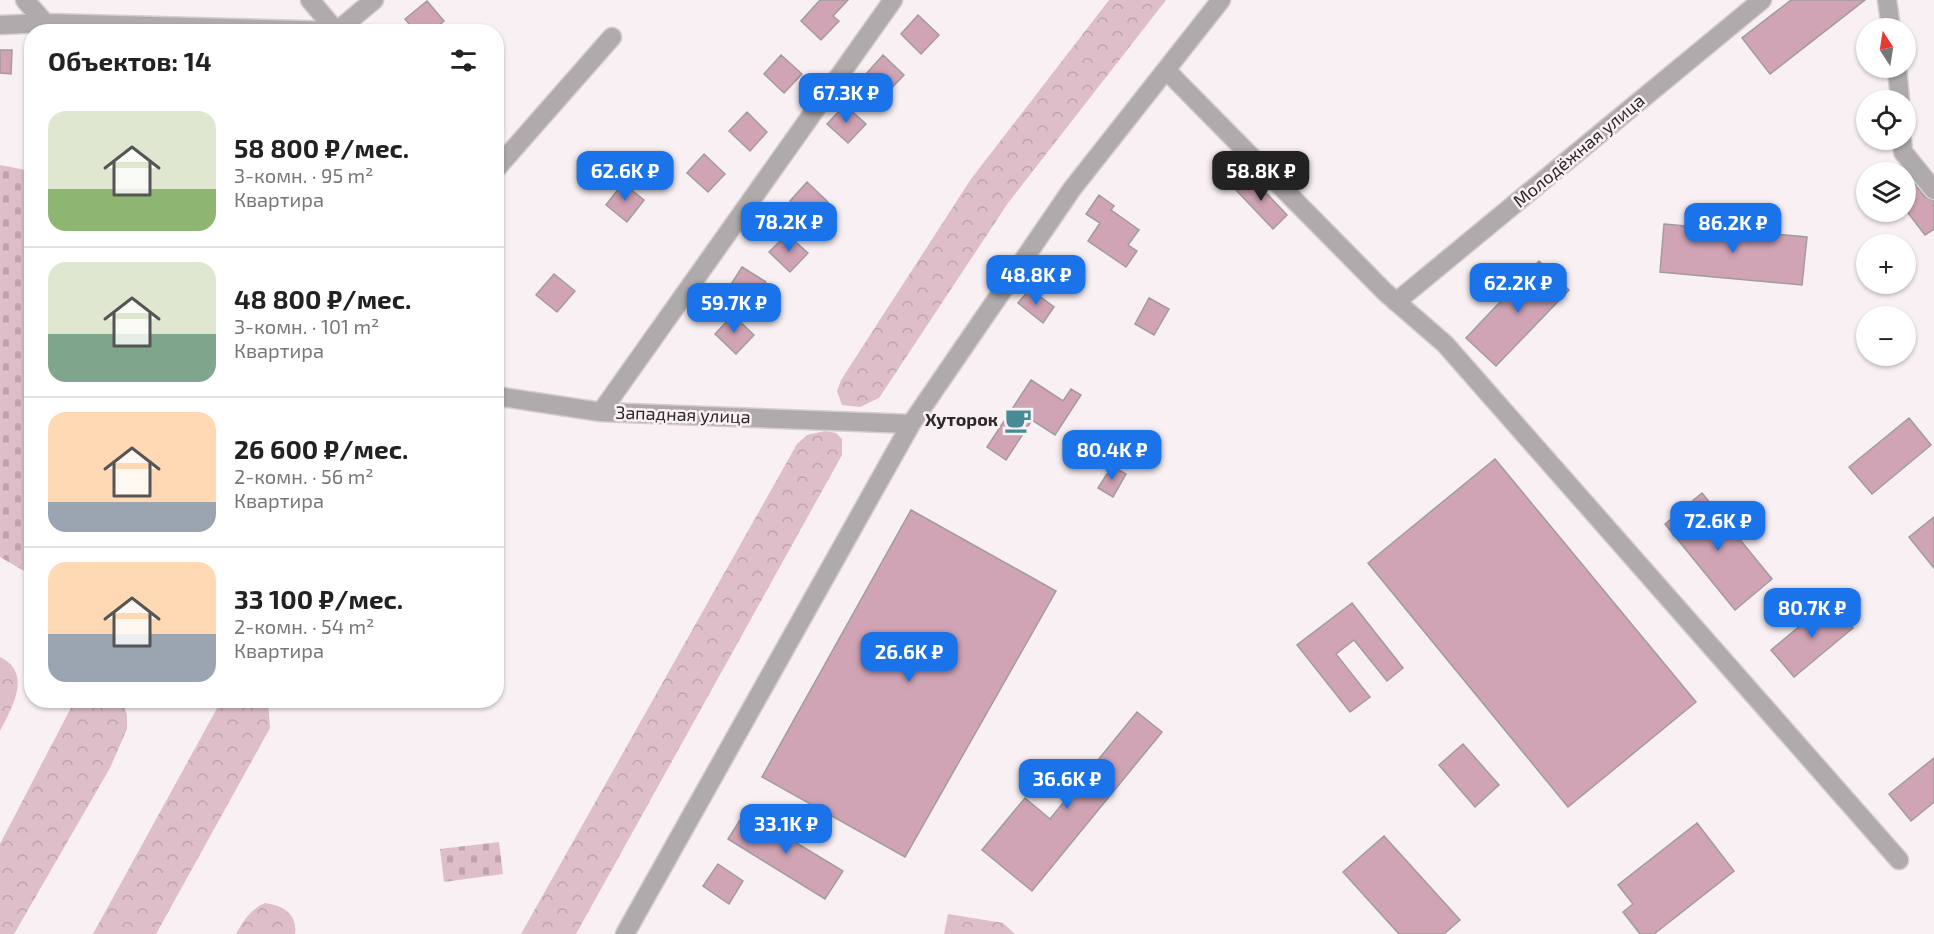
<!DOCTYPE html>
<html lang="ru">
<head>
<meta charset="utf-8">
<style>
  :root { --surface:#fff; --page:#f6f6f6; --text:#222; --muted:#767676; --line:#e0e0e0; --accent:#1a73e8 }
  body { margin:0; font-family:"Exo 2",sans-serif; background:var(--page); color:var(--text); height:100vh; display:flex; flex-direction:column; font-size:22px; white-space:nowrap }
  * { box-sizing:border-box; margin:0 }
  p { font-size:20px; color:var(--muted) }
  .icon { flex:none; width:33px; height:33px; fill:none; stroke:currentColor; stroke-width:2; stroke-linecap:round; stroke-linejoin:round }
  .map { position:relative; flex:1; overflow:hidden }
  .sheet { position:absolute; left:24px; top:24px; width:480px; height:684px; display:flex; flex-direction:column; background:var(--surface); border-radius:24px; box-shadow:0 2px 4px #0004 }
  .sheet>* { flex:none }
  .needle { width:39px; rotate:348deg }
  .tools { position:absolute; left:1856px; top:18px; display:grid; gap:12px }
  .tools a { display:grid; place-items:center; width:60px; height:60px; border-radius:50%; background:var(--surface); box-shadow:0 2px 4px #0004; font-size:30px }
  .price { position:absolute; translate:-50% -51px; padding:0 14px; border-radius:12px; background:var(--accent); color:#fff; font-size:20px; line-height:39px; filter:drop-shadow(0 2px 3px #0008) }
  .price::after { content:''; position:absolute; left:50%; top:36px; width:18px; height:14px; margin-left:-9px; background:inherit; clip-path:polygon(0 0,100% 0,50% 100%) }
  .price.selected { background:#222; color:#fff }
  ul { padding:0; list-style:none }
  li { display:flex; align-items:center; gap:18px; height:150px; padding:0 24px }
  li+li { border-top:2px solid var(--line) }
  li span { display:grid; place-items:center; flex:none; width:168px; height:120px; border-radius:18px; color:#555 }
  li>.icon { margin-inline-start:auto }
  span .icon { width:72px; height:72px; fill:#fffc; stroke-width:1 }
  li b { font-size:26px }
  h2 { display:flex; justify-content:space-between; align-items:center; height:72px; padding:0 24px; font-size:26px }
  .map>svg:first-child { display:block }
</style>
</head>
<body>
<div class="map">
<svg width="1934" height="934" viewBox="0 0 1934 934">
  <defs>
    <pattern id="forest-crowns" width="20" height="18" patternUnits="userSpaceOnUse" patternTransform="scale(1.5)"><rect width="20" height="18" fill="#ddbec9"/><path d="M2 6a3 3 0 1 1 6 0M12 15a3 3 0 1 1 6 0" fill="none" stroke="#bea3ad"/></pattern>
    <pattern id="cemetery-stones" width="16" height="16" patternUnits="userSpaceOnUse" patternTransform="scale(1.5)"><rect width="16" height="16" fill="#ddbec9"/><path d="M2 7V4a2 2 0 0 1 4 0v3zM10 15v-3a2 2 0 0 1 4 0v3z" fill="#bea3ad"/></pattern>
  </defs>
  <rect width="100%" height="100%" fill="#f9f0f3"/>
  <path fill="url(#forest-crowns)" d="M1109,0H1166L1008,203L879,398L860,407L842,405L837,391L841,380L971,179Z
    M825,431L836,433L842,439V455L576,934H521L797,444L807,435Z
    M0,657C33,673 12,707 0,731Z
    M75,700L122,701L127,715V729L110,768L14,934H0V844Z
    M221,701H268L270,728L156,934H93Z
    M265,903C282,905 298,914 295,934H236C244,920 250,910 265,903Z
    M948,914L1003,923L1015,934H944Z"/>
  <path fill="url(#cemetery-stones)" d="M0,165L31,171V575L0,557Z
    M499,842L503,874L444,882L440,849Z"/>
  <path fill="#d1a4b5" stroke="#a29b9d" stroke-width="1.5" d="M820,0H848L833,16L839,21L821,40L801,21Z
    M1791,0H1865L1770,74L1742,38Z
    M427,1L444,21L432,32H416L405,19Z
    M918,15L939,35L921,54L901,34Z
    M0,50H12L11,74L0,73Z
    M781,55L802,74L784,93L764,74Z
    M883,55L904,75L886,94L866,74Z
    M845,105L866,124L848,143L827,124Z
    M747,112L767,132L750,151L729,131Z
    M704,154L725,174L708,192L687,173Z
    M1905,172L1925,197L1934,201V229L1925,235L1905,209Z
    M1249,175L1287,215L1273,229L1235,189Z
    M807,182L828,202L811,221L790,201Z
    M623,183L644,200L627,222L606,205Z
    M1099,195L1114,206L1111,210L1139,230L1128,245L1137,251L1126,267L1088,241L1100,223L1086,214Z
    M1664,224L1807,237L1802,285L1660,272Z
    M787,234L808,253L790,272L769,252Z
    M1539,261L1569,290L1496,366L1466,338Z
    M742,267L766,282L752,304L728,289Z
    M554,274L575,291L557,312L536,295Z
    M1030,289L1054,307L1043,323L1018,303Z
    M1149,298L1169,309L1154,335L1135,324Z
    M733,315L754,335L736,354L715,334Z
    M1031,380L1063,401L1071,389L1081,395L1055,435L1032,420L1006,460L987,447Z
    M1909,418L1931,445L1872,494L1849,467Z
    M1495,459L1696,702L1568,807L1368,563Z
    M1112,466L1126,474L1113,497L1098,488Z
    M1702,493L1772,579L1735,610L1665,524Z
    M911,510L1056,591L905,857L762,777Z
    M1934,517V568L1909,537Z
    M1830,601L1853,628L1794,677L1771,650Z
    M1352,603L1403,668L1387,681L1354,640L1336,654L1370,697L1350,712L1297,645Z
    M1137,712L1162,732L1032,891L982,850L1025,798L1050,819Z
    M1463,744L1499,785L1475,807L1439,765Z
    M1934,758V802L1911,821L1889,794Z
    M745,812L843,871L825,899L728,839Z
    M1697,823L1734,871L1654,934H1640L1623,912L1633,904L1618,885Z
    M1384,836L1460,920L1444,934H1399L1343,872Z
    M718,864L743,881L729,904L703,886Z"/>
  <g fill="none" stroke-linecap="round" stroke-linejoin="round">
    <defs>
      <path id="minor" d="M25,0L45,23
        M310,0L337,32
        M893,0L601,412L911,424
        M1887,0L1891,28
        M0,25L45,23L337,31L374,0
        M1897,68L1900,100
        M1166,70L1385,292L1445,344L1899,860
        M1902,140L1903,152L1934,190
        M496,169L612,37
        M1396,302L1762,0
        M496,396L601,412
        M625,934L911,424L1072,189L1221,0"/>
    </defs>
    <use href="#minor" stroke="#d4cccf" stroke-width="21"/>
    <use href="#minor" stroke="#afabac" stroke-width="18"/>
  </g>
  <defs>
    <symbol id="cafe-bare" viewBox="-9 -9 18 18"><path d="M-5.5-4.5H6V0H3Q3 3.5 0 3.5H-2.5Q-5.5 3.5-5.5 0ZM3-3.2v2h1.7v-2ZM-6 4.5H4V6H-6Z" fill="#468b97" stroke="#f9f0f3" stroke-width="2.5" paint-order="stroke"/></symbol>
  </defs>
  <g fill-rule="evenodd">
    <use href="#cafe-bare" x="999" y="401" width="38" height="38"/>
  </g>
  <g text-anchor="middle" stroke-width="5" stroke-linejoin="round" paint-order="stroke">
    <g font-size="18" fill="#2c292a" stroke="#f9f0f3">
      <text transform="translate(1579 151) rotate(-40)" y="6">Молодёжная улица</text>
      <text transform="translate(683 415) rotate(2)" y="6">Западная улица</text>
    </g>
    <g font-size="18" font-weight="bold" fill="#2c292a" stroke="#f9f0f3" text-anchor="end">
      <text x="998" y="426">Хуторок</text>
    </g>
  </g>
</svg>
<div class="tools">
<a><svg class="needle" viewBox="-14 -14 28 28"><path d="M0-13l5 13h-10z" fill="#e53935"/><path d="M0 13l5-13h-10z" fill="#767676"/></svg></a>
<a><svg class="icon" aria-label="locate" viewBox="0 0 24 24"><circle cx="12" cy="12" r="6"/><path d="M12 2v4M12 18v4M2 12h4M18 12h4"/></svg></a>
<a><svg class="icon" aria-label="layers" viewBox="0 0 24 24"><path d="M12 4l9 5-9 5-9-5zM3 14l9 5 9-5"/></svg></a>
<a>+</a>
<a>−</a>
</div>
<b class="price" style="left:846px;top:124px">67.3K ₽</b>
<b class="price" style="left:625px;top:202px">62.6K ₽</b>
<b class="price selected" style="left:1261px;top:202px">58.8K ₽</b>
<b class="price" style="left:789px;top:253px">78.2K ₽</b>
<b class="price" style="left:1733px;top:254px">86.2K ₽</b>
<b class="price" style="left:1036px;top:306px">48.8K ₽</b>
<b class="price" style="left:1518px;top:314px">62.2K ₽</b>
<b class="price" style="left:734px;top:334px">59.7K ₽</b>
<b class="price" style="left:1112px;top:481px">80.4K ₽</b>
<b class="price" style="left:1718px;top:552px">72.6K ₽</b>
<b class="price" style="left:1812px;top:639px">80.7K ₽</b>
<b class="price" style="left:909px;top:683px">26.6K ₽</b>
<b class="price" style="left:1067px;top:810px">36.6K ₽</b>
<b class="price" style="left:786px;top:855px">33.1K ₽</b>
<section class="sheet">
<h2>Объектов: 14<svg class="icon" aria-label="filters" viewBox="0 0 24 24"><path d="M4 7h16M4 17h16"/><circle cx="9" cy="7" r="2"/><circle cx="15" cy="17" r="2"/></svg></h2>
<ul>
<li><span style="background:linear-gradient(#dfe7d0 65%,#8fb573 0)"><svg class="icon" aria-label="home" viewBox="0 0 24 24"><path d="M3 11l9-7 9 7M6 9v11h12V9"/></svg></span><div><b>58 800 ₽/мес.</b><p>3-комн. · 95 m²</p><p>Квартира</p></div></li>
<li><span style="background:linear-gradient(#dfe7d0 60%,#7fa58c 0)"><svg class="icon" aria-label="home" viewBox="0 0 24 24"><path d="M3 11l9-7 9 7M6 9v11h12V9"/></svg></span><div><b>48 800 ₽/мес.</b><p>3-комн. · 101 m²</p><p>Квартира</p></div></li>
<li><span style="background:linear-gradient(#ffd9b3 75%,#9aa5b1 0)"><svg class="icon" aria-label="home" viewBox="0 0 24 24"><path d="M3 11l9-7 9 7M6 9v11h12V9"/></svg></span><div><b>26 600 ₽/мес.</b><p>2-комн. · 56 m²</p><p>Квартира</p></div></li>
<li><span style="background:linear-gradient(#ffd9b3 60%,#9aa5b1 0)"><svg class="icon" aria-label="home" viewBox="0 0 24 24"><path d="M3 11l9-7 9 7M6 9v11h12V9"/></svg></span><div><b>33 100 ₽/мес.</b><p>2-комн. · 54 m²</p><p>Квартира</p></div></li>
</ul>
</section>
</div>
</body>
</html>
